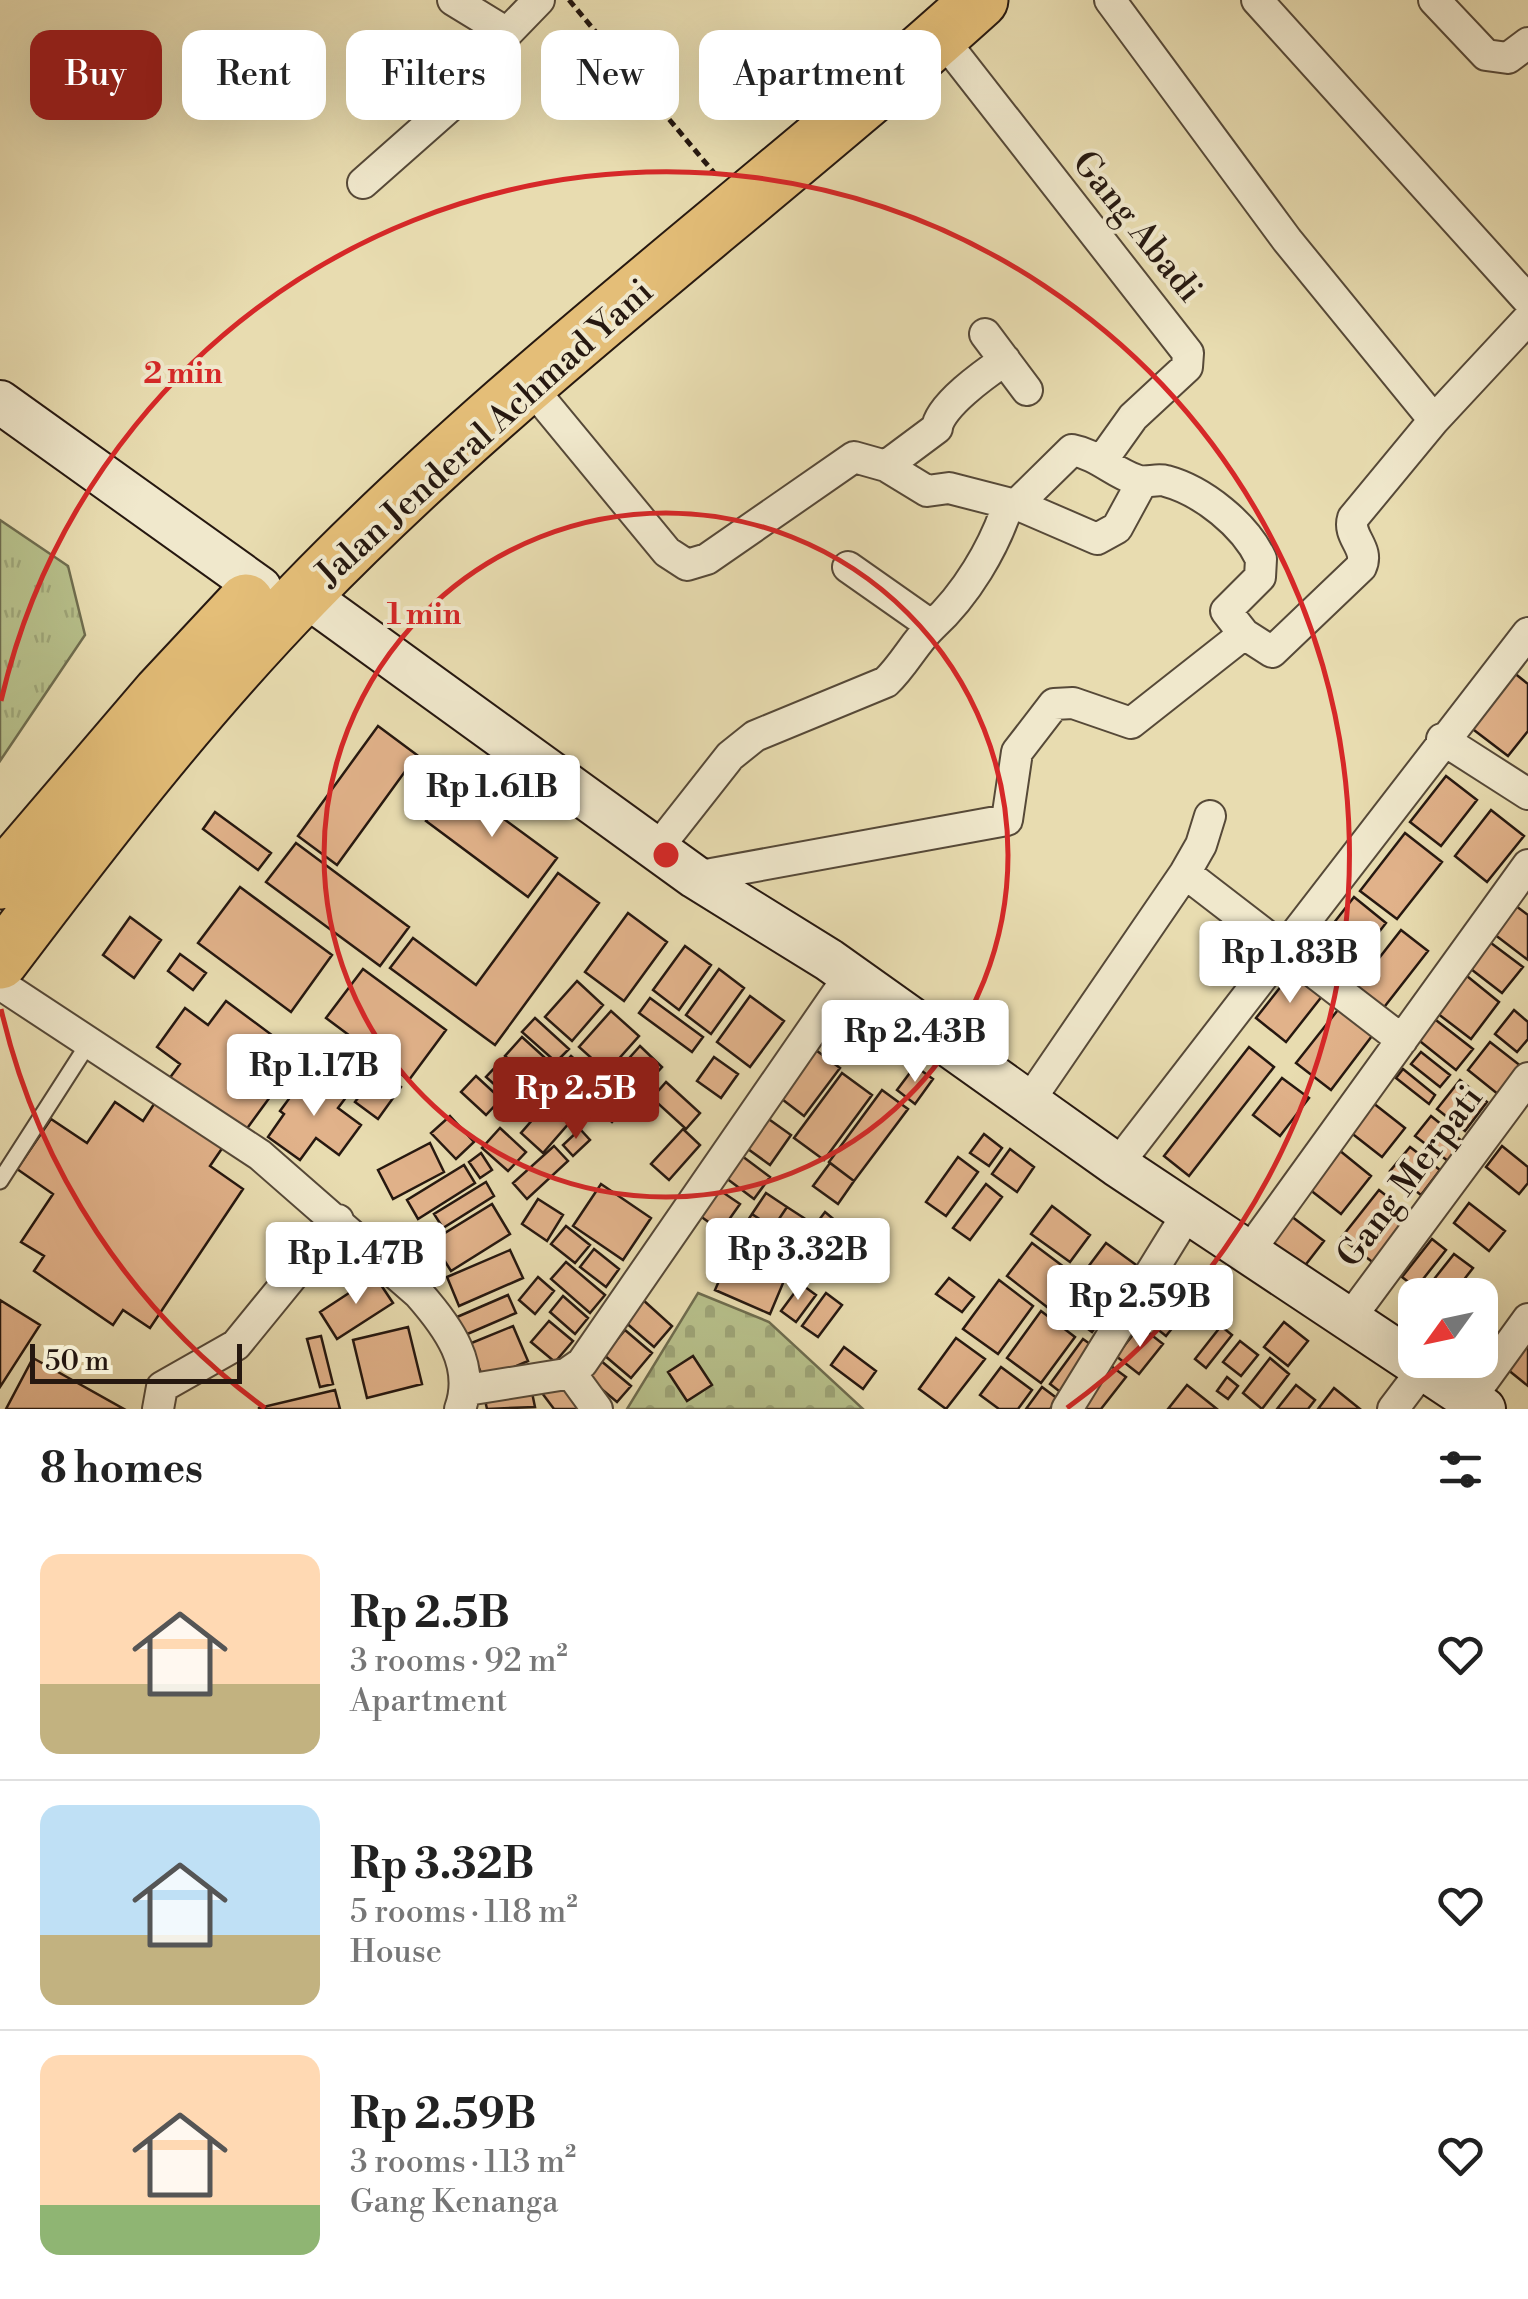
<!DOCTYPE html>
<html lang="en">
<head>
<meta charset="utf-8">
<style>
  :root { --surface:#fff; --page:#f6f6f6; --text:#222; --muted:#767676; --line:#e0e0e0; --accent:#8f2418 }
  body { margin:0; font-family:"Libre Bodoni",serif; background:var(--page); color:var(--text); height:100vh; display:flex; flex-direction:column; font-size:38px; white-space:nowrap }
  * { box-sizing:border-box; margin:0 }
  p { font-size:32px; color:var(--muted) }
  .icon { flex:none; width:55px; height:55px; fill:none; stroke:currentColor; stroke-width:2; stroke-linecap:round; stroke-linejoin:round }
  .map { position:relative; height:1409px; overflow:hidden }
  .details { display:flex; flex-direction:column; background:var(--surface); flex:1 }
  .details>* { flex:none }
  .banner { position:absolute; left:30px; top:30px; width:1000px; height:90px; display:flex; gap:20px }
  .needle { width:65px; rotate:237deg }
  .buttons { position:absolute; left:1398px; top:1278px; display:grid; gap:20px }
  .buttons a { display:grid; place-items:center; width:100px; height:100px; border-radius:20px; background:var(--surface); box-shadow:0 10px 40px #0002; font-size:50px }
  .scale { position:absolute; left:30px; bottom:25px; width:212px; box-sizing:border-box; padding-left:10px; border:5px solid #261810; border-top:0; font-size:28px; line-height:35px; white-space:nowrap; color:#261810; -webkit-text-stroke:8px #f0e8cc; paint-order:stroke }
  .price { position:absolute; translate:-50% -85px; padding:0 22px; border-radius:10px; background:#fff; color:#222; font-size:32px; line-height:65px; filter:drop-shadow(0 2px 5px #0008) }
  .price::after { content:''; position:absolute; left:50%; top:60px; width:30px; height:22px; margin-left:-15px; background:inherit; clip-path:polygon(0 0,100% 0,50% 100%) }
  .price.selected { background:var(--accent); color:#fff }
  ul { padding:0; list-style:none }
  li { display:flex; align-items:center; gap:30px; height:250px; padding:0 40px }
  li+li { border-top:2px solid var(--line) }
  li span { display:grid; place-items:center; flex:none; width:280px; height:200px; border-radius:20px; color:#555 }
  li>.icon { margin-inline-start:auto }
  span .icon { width:120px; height:120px; fill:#fffc; stroke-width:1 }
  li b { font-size:42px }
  h2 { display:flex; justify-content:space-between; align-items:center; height:120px; padding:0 40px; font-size:42px }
  .tag { padding:0 35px; border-radius:20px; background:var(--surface); box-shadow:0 10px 40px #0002; font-size:35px; line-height:90px }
  .tag.selected { background:var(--accent); color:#fff }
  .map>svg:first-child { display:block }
</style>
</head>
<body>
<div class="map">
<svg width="1528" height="1409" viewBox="0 0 1528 1409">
  <defs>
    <pattern id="cemetery-stones" width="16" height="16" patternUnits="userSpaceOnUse" patternTransform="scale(2.5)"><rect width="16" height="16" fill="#b7c08b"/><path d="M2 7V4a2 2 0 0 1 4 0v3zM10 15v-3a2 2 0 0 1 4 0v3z" fill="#9da477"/></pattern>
    <pattern id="park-tufts" width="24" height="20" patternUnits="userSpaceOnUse" patternTransform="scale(2.5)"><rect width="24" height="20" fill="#b7c08b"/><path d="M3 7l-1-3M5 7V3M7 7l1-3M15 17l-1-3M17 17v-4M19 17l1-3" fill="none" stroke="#9da477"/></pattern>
  </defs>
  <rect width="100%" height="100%" fill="#e8dcb0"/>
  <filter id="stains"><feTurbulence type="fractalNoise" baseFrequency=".002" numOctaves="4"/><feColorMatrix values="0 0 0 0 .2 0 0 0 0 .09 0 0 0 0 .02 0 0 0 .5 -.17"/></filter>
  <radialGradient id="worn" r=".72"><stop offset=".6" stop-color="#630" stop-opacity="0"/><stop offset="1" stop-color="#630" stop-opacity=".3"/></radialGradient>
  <path fill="url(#cemetery-stones)" stroke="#6e6c4e" stroke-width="2.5" d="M698,1293L769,1322L863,1409H627Z"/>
  <path fill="url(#park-tufts)" stroke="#6e6c4e" stroke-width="2.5" d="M0,520L68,566L85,635L0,761Z"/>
  <path fill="#e1b28a" stroke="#261810" stroke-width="2.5" d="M1513,672L1528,684V731L1508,756L1470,727Z
    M378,726L417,755L337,865L298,836Z
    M1446,776L1477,800L1441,846L1410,822Z
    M455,783L557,858L528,897L426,821Z
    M1491,810L1524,836L1487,882L1455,856Z
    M215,812L271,853L258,870L203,829Z
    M1405,833L1442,862L1397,919L1360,891Z
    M296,843L409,927L380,966L266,882Z
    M558,873L599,903L495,1045L390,968L413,938L476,985Z
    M240,887L332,955L291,1012L198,943Z
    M1354,897L1386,923L1337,986L1305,960Z
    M1512,903L1528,915V960L1490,931Z
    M628,913L667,942L624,1001L585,972Z
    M130,917L161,940L134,978L103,955Z
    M1401,930L1428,951L1378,1015L1351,994Z
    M1487,940L1523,967L1502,993L1467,966Z
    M685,946L711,965L679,1010L653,990Z
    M180,954L206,973L193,990L168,971Z
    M363,969L446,1030L409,1080L326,1018Z
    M719,969L744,988L711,1034L686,1015Z
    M1293,971L1323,995L1286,1042L1256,1018Z
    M1462,972L1499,1002L1471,1039L1433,1010Z
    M577,981L603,1005L572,1041L545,1017Z
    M750,996L784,1021L750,1067L717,1042Z
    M650,998L703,1037L692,1052L639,1013Z
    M226,1001L300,1056L243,1134L169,1079L180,1064L157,1047L185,1008L208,1025Z
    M1341,1006L1375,1032L1331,1090L1296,1063Z
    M1514,1010L1528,1022V1039L1517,1052L1495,1034Z
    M611,1011L639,1036L607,1072L579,1047Z
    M1432,1017L1473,1049L1456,1070L1416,1038Z
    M535,1018L569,1049L556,1062L522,1032Z
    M522,1037L565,1076L549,1095L505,1056Z
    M1490,1042L1526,1070L1504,1099L1468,1070Z
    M809,1045L840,1068L804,1116L774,1093Z
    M640,1046L662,1067L612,1122L590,1102Z
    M1249,1047L1274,1067L1189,1176L1164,1156Z
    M1421,1052L1450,1075L1440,1087L1411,1064Z
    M571,1056L598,1080L587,1092L560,1068Z
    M714,1057L738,1074L721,1098L697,1081Z
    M501,1061L539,1096L525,1112L486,1077Z
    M915,1066L933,1079L915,1104L897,1090Z
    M1403,1069L1435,1095L1429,1104L1396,1078Z
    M379,1070L401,1087L378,1119L355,1102Z
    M315,1072L347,1096L338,1108L361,1125L339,1155L316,1138L300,1160L268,1137L284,1114L280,1111L302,1081L306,1084Z
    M842,1073L872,1095L824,1160L794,1138Z
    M476,1076L501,1099L486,1115L461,1092Z
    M1282,1078L1309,1098L1280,1136L1253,1115Z
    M1460,1080L1487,1102L1465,1131L1437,1109Z
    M666,1082L700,1113L686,1129L652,1098Z
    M882,1090L908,1109L854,1181L829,1162Z
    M1368,1099L1405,1128L1382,1157L1345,1128Z
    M156,1101L223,1147L210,1166L243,1189L150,1328L123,1310L113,1325L34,1271L44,1256L21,1242L53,1194L17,1169L51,1119L87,1143L115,1102L143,1121Z
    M548,1102L570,1122L543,1153L521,1133Z
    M763,1115L791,1135L770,1165L741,1144Z
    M450,1116L474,1142L456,1159L431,1133Z
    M1431,1116L1463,1142L1448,1161L1415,1136Z
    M500,1128L526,1152L508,1171L482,1148Z
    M580,1129L590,1140L573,1156L563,1145Z
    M683,1129L700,1145L669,1180L651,1164Z
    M984,1134L1002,1148L989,1166L970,1153Z
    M430,1143L444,1172L393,1199L378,1170Z
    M554,1146L568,1161L527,1199L513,1183Z
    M1502,1146L1528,1167V1183L1519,1194L1486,1167Z
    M1410,1147L1440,1170L1421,1195L1390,1171Z
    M1010,1149L1034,1167L1017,1192L992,1174Z
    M1339,1150L1371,1176L1341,1214L1309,1189Z
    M481,1153L492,1170L480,1178L469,1162Z
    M738,1153L770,1177L754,1199L722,1175Z
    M958,1157L978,1172L946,1216L926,1202Z
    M830,1163L854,1181L838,1204L813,1186Z
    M464,1165L475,1183L418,1219L407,1200Z
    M486,1182L494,1196L443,1228L434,1214Z
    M601,1184L651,1218L623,1260L573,1226Z
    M986,1184L1002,1197L970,1240L953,1228Z
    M715,1187L740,1204L721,1231L696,1213Z
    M1379,1190L1416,1219L1379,1267L1341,1238Z
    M766,1193L787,1207L773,1228L752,1214Z
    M538,1199L563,1215L547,1241L522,1224Z
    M1469,1203L1505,1231L1489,1251L1454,1223Z
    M492,1204L510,1234L451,1271L432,1241Z
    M1052,1206L1090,1235L1070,1262L1031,1234Z
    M787,1207L804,1218L789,1239L773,1228Z
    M825,1212L837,1222L826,1237L813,1228Z
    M752,1214L773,1228L759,1250L738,1235Z
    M1291,1216L1324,1241L1300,1272L1267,1247Z
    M566,1226L590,1245L575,1263L551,1244Z
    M336,1236L371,1270L351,1290L317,1256Z
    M1432,1239L1446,1250L1416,1288L1402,1277Z
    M1032,1243L1072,1273L1047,1307L1007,1276Z
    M1106,1243L1139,1267L1092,1332L1058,1307Z
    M594,1249L619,1269L606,1287L580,1267Z
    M510,1250L523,1278L459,1306L447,1277Z
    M732,1251L786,1276L770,1314L715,1290Z
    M1454,1254L1473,1268L1452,1295H1427L1423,1293Z
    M566,1262L605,1295L590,1313L551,1279Z
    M375,1276L393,1303L337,1339L320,1312Z
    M538,1277L554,1291L535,1314L519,1300Z
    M949,1278L974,1297L962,1312L936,1294Z
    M999,1280L1033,1306L998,1354L963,1329Z
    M1167,1283L1192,1303L1166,1336L1141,1316Z
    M801,1284L816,1295L796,1322L781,1311Z
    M826,1293L842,1305L818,1337L802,1326Z
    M508,1295L516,1313L465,1335L457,1317Z
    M563,1296L588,1318L575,1334L550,1312Z
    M642,1299L672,1326L654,1347L624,1321Z
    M0,1300L40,1325L0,1387Z
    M1041,1311L1075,1337L1041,1383L1007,1358Z
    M549,1321L573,1341L555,1362L531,1342Z
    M1284,1322L1308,1341L1288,1366L1264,1347Z
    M513,1326L528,1361L484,1380L469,1344Z
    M1140,1326L1163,1344L1139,1374L1116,1356Z
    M1221,1326L1232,1335L1206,1368L1195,1359Z
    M408,1327L422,1384L367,1398L353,1340Z
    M625,1330L652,1353L631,1378L604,1355Z
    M321,1336L333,1384L320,1387L307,1339Z
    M956,1338L985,1359L946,1409L919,1389Z
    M1083,1339L1097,1349L1063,1394L1050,1384Z
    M1240,1341L1258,1355L1241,1376L1223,1362Z
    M1528,1342V1386L1507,1369Z
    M844,1347L876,1371L863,1389L831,1365Z
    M693,1356L712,1385L687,1401L668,1372Z
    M33,1358L124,1409H6Z
    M1270,1358L1289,1374L1262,1409L1243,1393Z
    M600,1360L631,1386L617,1402L586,1376Z
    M1111,1366L1126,1377L1101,1409H1082Z
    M1001,1367L1032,1390L1018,1409H999L980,1395Z
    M1227,1377L1238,1386L1228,1399L1217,1391Z
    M559,1380L582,1409H554L542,1393Z
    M530,1383L535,1407L487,1409L483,1391Z
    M1187,1385L1217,1409H1168Z
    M1296,1385L1315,1400L1308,1409H1277Z
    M1042,1387L1058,1399L1050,1409H1026Z
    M1334,1388L1360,1409H1318Z
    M335,1390L340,1409H259V1408Z"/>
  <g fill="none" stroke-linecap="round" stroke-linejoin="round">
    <defs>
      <path id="lane" d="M0,1181L90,1041"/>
      <path id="street" d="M1110,0L1287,240L1434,420
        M1257,0L1528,300
        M1434,0L1486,55L1508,58L1528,43
        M507,33L539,0
        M941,37L1188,353L1187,367L1133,417L1103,459
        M363,183L449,107L507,33L453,0
        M985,334L1027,390
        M530,386L667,552L687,565L707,559L854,457L886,466L927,491L949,488L1023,507L1097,539L1117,528L1142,482
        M886,466L937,428C939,406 986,373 1005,360
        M1016,505L1072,450C1098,455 1113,472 1136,480C1146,484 1156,478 1166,481C1203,491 1245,525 1261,559L1260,577L1226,611L1244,634
        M848,567L932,626
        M1442,739L1528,794
        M656,850L730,756L755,736L886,682C904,665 915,642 932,626C966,595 994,548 1008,505
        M1185,873L1402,1040
        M695,877L1007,820L1017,752L1054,704L1073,703L1131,723L1244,634L1272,652L1361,567C1370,548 1347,537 1353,518L1434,420L1528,319
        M0,984L260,1155L419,1294C448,1327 476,1365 460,1409
        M1029,1101L1185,873L1201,845L1210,816
        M1117,1165L1528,633
        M1250,1250L1528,865
        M1350,1318L1528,1078
        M570,1372L597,1409
        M467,1390L566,1374L582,1363L850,975
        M1470,1399L1528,1319
        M158,1409L162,1387L236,1345L338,1220
        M1067,1409L1189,1211
        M1393,1409L1424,1368"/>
      <path id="secondary" d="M0,402L260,588
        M304,594L695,877L829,960L1117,1165L1484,1409"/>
      <path id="highway" d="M0,881L161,693L246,602
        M0,961C96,834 193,708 304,594C511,380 760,199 980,0"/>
    </defs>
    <use href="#lane" stroke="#564938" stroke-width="19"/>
    <use href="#street" stroke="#564938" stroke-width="34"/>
    <use href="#secondary" stroke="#261810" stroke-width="46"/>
    <use href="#highway" stroke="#261810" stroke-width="59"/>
    <path stroke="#261810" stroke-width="5" stroke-dasharray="8 5" stroke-linecap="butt" d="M569,0L715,174"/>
    <use href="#lane" stroke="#f0e8cc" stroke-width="15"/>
    <use href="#street" stroke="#f0e8cc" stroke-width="30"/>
    <use href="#secondary" stroke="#f0e8cc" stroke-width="42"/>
    <use href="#highway" stroke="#e4be78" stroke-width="55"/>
  </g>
  <g fill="none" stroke="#d62828" stroke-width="5">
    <circle cx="666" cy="855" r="342"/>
    <path d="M265 1408A683 683 0 0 1 1 1009M1 701A683 683 0 1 1 1067 1408"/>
  </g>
  <g text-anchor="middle" stroke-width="8" stroke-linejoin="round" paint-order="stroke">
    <g font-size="35" fill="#261810" stroke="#f0e8cc">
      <text transform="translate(1138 226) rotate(51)" y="12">Gang Abadi</text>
      <text transform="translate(484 432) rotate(-42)" y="12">Jalan Jenderal Achmad Yani</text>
      <text transform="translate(1409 1176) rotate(-53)" y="12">Gang Merpati</text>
    </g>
  </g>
  <circle cx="666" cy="855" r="15" fill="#d62828" stroke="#f0e8cc" stroke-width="5"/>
  <g font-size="30" text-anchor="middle" font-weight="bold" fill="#d62828" stroke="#f0e8cc" stroke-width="8" stroke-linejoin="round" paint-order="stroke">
    <text x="183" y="383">2 min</text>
    <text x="424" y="624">1 min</text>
  </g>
  <rect width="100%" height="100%" filter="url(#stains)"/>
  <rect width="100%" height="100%" fill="url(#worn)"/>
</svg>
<div class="buttons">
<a><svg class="needle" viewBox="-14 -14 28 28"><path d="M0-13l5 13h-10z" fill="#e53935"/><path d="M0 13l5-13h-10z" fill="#767676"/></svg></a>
</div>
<div class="scale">50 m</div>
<b class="price" style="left:492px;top:840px">Rp 1.61B</b>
<b class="price" style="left:1290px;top:1006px">Rp 1.83B</b>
<b class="price" style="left:915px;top:1085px">Rp 2.43B</b>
<b class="price" style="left:314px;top:1119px">Rp 1.17B</b>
<b class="price selected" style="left:576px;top:1142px">Rp 2.5B</b>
<b class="price" style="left:798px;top:1303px">Rp 3.32B</b>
<b class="price" style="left:356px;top:1307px">Rp 1.47B</b>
<b class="price" style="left:1140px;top:1350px">Rp 2.59B</b>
<div class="banner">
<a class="tag selected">Buy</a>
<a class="tag">Rent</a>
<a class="tag">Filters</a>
<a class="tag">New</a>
<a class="tag">Apartment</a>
</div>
</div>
<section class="details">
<h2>8 homes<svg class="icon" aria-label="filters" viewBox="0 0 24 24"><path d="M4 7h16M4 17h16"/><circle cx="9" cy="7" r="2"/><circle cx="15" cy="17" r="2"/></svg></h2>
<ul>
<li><span style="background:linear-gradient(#ffd9b3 65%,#c2b280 0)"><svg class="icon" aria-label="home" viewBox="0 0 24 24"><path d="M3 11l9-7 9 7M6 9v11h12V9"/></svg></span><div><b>Rp 2.5B</b><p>3 rooms · 92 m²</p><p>Apartment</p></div><svg class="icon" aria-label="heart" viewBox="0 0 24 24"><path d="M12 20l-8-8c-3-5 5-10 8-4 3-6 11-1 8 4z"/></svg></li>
<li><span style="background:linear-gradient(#bfe0f5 65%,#c2b280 0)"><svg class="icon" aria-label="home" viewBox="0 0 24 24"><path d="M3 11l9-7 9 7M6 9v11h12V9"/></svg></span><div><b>Rp 3.32B</b><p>5 rooms · 118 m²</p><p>House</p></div><svg class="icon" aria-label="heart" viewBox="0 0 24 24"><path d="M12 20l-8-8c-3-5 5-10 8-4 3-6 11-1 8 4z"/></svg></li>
<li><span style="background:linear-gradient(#ffd9b3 75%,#8fb573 0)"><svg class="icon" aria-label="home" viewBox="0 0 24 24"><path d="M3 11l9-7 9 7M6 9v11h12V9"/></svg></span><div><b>Rp 2.59B</b><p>3 rooms · 113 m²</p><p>Gang Kenanga</p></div><svg class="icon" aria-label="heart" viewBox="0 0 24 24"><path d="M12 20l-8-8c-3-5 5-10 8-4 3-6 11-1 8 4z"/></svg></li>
</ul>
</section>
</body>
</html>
